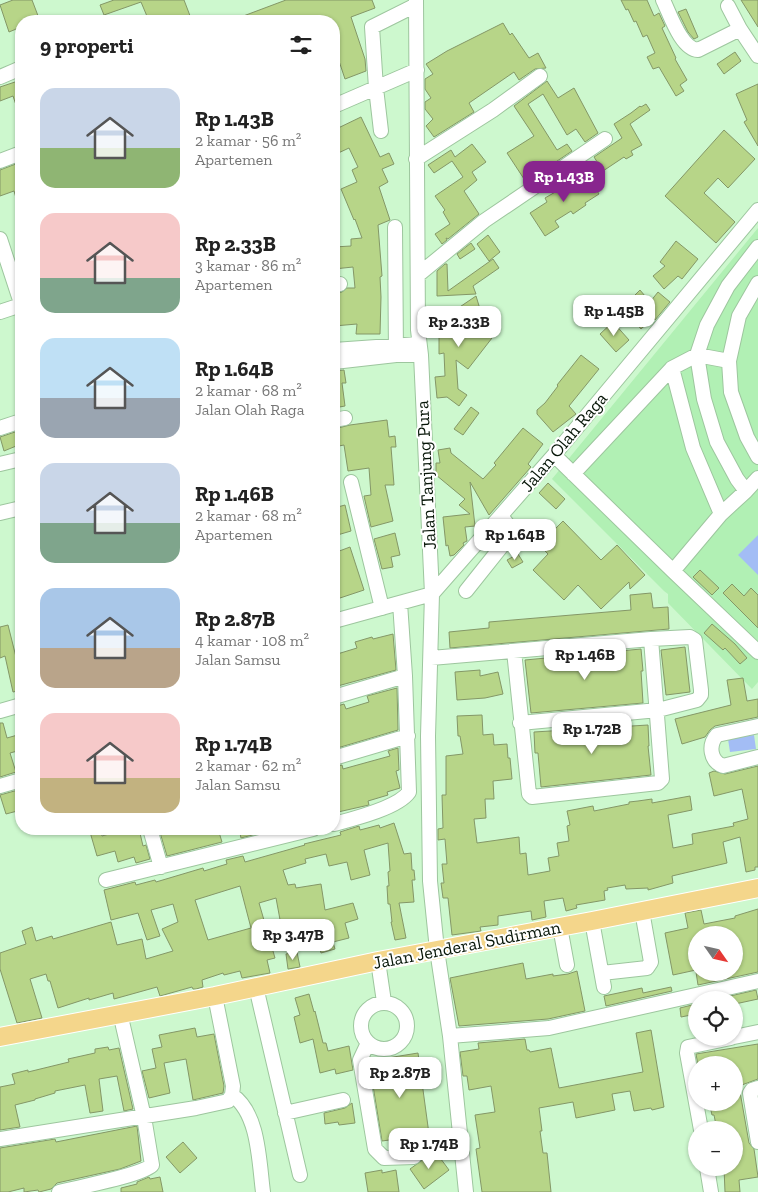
<!DOCTYPE html>
<html lang="id">
<head>
<meta charset="utf-8">
<style>
  :root { --surface:#fff; --page:#f6f6f6; --text:#222; --muted:#767676; --accent:#88258e }
  body { margin:0; font-family:"Zilla Slab",serif; background:var(--page); color:var(--text); height:100vh; display:flex; flex-direction:column; font-size:19px; white-space:nowrap }
  * { box-sizing:border-box; margin:0 }
  p { font-size:16px; color:var(--muted) }
  .icon { flex:none; width:28px; height:28px; fill:none; stroke:currentColor; stroke-width:2; stroke-linecap:round; stroke-linejoin:round }
  .map { position:relative; flex:1; overflow:hidden }
  .side { position:absolute; left:15px; top:15px; width:325px; height:820px; display:flex; flex-direction:column; background:var(--surface); border-radius:20px; box-shadow:0 1px 4px #0004 }
  .side>* { flex:none }
  .needle { width:32px; rotate:124deg }
  .tools { position:absolute; left:688px; top:926px; display:grid; gap:10px }
  .tools a { display:grid; place-items:center; width:55px; height:55px; border-radius:50%; background:var(--surface); box-shadow:0 1px 4px #0004; font-size:25px }
  .price { position:absolute; translate:-50% -42px; padding:0 11px; border-radius:10px; background:#fff; color:#222; font-size:16px; line-height:32px; filter:drop-shadow(0 1px 2px #0008) }
  .price::after { content:''; position:absolute; left:50%; top:30px; width:15px; height:11px; margin-left:-8px; background:inherit; clip-path:polygon(0 0,100% 0,50% 100%) }
  .price.selected { background:var(--accent); color:#fff }
  ul { padding:0; list-style:none }
  li { display:flex; align-items:center; gap:15px; height:125px; padding:0 25px }
  li span { display:grid; place-items:center; flex:none; width:140px; height:100px; border-radius:15px; color:#555 }
  li>.icon { margin-inline-start:auto }
  span .icon { width:60px; height:60px; fill:#fffc; stroke-width:1 }
  li b { font-size:21px }
  h2 { display:flex; justify-content:space-between; align-items:center; height:60px; padding:0 25px; font-size:21px }
  .map>svg:first-child { display:block }
</style>
</head>
<body>
<div class="map">
<svg width="758" height="1192" viewBox="0 0 758 1192">
  <rect width="100%" height="100%" fill="#cdf8ce"/>
  <path fill="#b1f0b4" d="M758,228V682L752,689L668,603V594L664,591L552,479Z"/>
  <path fill="#a3bdf5" d="M758,535V575L738,555Z
    M754,735L756,749L730,752L728,739Z"/>
  <path fill="#b7d588" stroke="#849767" fill-rule="evenodd" d="M13,0H32L40,21H21V27L9,32L0,5Z
    M114,0H184L192,21H149L141,2L104,15L100,5Z
    M286,0H372L375,8L351,17L365,59L366,71L345,79L334,46V21H230Z
    M621,0H647L654,16L659,13L665,26L662,28L676,58L675,59L687,80L680,85L684,91L676,96L659,67L653,69L647,57L655,53L647,35L643,37L636,21L634,22L628,9L626,10Z
    M741,0H758V27Z
    M686,9L698,37L694,39L688,32L678,12Z
    M503,23L510,35L512,33L529,58L538,53L546,68L535,69L519,80L514,72L469,103L474,112L434,137L426,126L433,119L425,109V102L431,98L425,89V79L433,74L426,64L447,51Z
    M735,52L741,61L724,74L717,64Z
    M21,80V117H20L13,96L0,101V87Z
    M547,81L558,98L574,88L598,133L585,142L576,129L567,135L543,94L528,104L557,150L567,144L572,151L526,182L507,153L534,136L514,106Z
    M758,84V146L744,122L747,120L736,94Z
    M646,104L650,110L630,124L642,145L631,151L633,155L626,159L624,157L603,171L594,157L622,138L614,124L631,113L640,106L641,107Z
    M361,117L380,157L389,153L394,164L382,169L388,182L379,187L390,220L378,225L382,276L380,277L381,297L380,334H356L357,324L334,326V294L342,292L347,288H355L353,267L334,269V247L351,246V239L362,238L355,219L354,220L341,189L357,182L352,170L358,167L349,148L334,155V130Z
    M724,130L755,159L728,188L718,178L704,193L735,222L716,243L665,196Z
    M472,144L486,162L472,172L477,180L464,191L479,214L448,239L446,238L447,240L442,244L435,234L450,224L443,212L445,210L435,196L463,177L452,161L434,173L428,165L451,150L455,157Z
    M21,162V208H19L14,191L0,196V170Z
    M585,172L599,194L585,203L586,205L573,214L571,211L555,221L559,227L545,236L530,213L547,202L545,198L557,191L555,189L569,180L570,182Z
    M488,235L500,252L489,261L477,244Z
    M676,241L698,259L682,279L678,276L664,289L653,276L665,266L660,262Z
    M471,243L475,249L460,259L457,254Z
    M493,259L499,268L473,286L476,294L437,296V271L445,264H447L448,291Z
    M640,290L650,302L658,292L670,302L655,320L653,318L641,329L628,314L622,320L616,314Z
    M476,296L480,309L467,318L492,338L468,369L456,360L458,389L467,395L459,406L447,397L437,398L435,377L445,376L444,353L439,354V321Z
    M613,322L629,340L616,352L600,334Z
    M581,355L599,369L569,406L576,414L553,432L537,414V410L545,403L558,386L557,385Z
    M344,370L346,383H342L345,406L334,408V371Z
    M471,407L479,413L463,435L454,429Z
    M387,420L389,437L395,436L396,447H391L394,485H385L393,521L371,527L364,496L371,495L369,468L348,471L344,445L334,447V433L338,432V428L350,425Z
    M523,428L543,444L528,464L531,467L489,515L470,482L475,526L465,527L467,541L463,543L464,545L454,555L450,556L448,545L446,546L443,517L470,514L459,505L465,499L436,475V463H440L438,450L450,448L451,453L483,479L496,465L494,463Z
    M21,430V444L4,451L0,437Z
    M548,483L565,499L556,509L539,493Z
    M345,505L351,531L334,536V508Z
    M563,521L601,560L617,545L645,575L630,589L629,582L601,609L578,585L564,600L533,570L548,554L539,545Z
    M395,533L400,555L391,557L393,567L382,569L374,539Z
    M350,547L364,590L334,600V553Z
    M518,554L523,562L512,568L507,560Z
    M700,570L719,588L712,595L693,577Z
    M732,584L744,596L751,588L758,595V628L723,593Z
    M651,593L653,608L668,607L669,629L450,648L449,632L489,628V622L631,610L630,595Z
    M712,624L735,644L747,658L740,664L725,648L723,650L704,633Z
    M8,625L16,657L21,656V690L13,692L5,656L0,658V627Z
    M393,634L396,670L334,687V655L357,648L355,642L372,637L373,639Z
    M685,647L690,692L666,695L661,650Z
    M641,649L643,671H641L643,703L531,713L525,660Z
    M480,670V676L498,672L503,694L485,698L457,700L455,672Z
    M743,678L747,701L758,699V717L715,726L710,730L705,737L682,744L675,719L731,705L727,680Z
    M397,688L398,730L334,749V707L344,704L346,709L369,702L367,696Z
    M482,715L483,735L493,734L494,745L507,744L508,758H510L512,779L493,781L494,799H485L486,818L474,819L477,843L519,837L520,854L526,853L528,875L550,871L548,858L559,856L557,843L569,841L567,826L570,825L567,811L593,806L594,811L629,804V802L638,801L652,799V803L690,796L692,810L668,815L673,848L693,844L692,834L734,826L733,823L748,819L742,789L714,796L709,773L714,771L725,774L758,766V867H755V870L746,872L740,837L723,842L727,863L672,876L673,883L648,890V888L626,889L625,885L607,888L608,890L604,891L605,900L576,905L577,908L566,911L563,898L544,901L546,917L532,920L531,911L498,916V925L480,927L481,931L452,935L448,898H443L441,883H444L442,864H447L445,839L438,840V829L443,828L442,795H446V756L463,754L460,736H458L457,716Z
    M0,723H3L7,738L21,734V750L10,753L16,772L0,777Z
    M648,725L649,746H648L651,775L541,787L538,753H535L534,732Z
    M398,748L399,770L396,771L400,788L387,792L388,795L368,801L369,805L338,812L334,796V767L342,765L343,769L390,756L388,751Z
    M18,790L21,800V810L6,814L0,795Z
    M394,823L404,854L411,853L412,870H414L415,880H412L414,902L399,903L406,938L395,940L391,922H392L390,904H388L387,886H389L388,872L390,871L388,843L364,850L370,875L351,880L347,862L329,866L326,854L305,859L306,863L283,870L288,885L295,884L296,888L321,884L325,910L353,903L358,919L345,923L349,938L333,942L335,949L321,953L318,941L322,940L317,924L306,925L305,921L281,925L276,898L259,903L275,958L267,960L270,973L242,978L240,971L224,975L223,973L202,980L203,987L196,989H193L192,987L160,996L157,987L114,999L113,993L89,1000V998L58,1008L50,981H48L46,974L30,979L42,1018L17,1023L0,969V953L26,944L22,931L32,927L36,941L52,936L53,939L111,922L117,945L142,939L146,959L173,951L162,929L178,922L173,904L151,910L160,936L147,940L138,913L111,920L104,890L135,882L136,885L155,880L156,882L203,868L204,871L227,864L226,860L243,856L245,862L305,845L304,844L341,835L340,832L359,826L360,830L379,825L380,828ZM240,886L251,928L208,940L195,900Z
    M100,829L102,836L126,829H139L143,846L146,845L150,859L136,863L134,857L118,862L115,851L97,856L90,832Z
    M159,829H218L222,842L167,856Z
    M239,829H276L241,838Z
    M758,909V972L698,985L696,972H734V935H696V970L673,975L665,933L688,928L685,913L701,910L704,924L735,918V916Z
    M297,952L300,967L288,969L286,954Z
    M523,963L526,979L553,974V976L568,974L577,971L585,1011L548,1019L459,1026L450,978Z
    M671,987L672,991L606,1006L604,996L642,988L643,993Z
    M756,990L758,999L735,1004L734,1000H713Z
    M309,994L314,1012L315,1011L323,1043H326L328,1051L349,1046L353,1070L336,1074L335,1069L320,1073L313,1039L300,1043L294,1017L300,1015L295,998Z
    M696,1004V1014L681,1017L680,1008Z
    M195,1028L197,1037L214,1034L224,1086L223,1093L193,1100L186,1059L164,1063L170,1093L149,1098L142,1071L156,1068L152,1049L162,1047L159,1035Z
    M651,1030L664,1107L652,1110L651,1108L634,1111L630,1091L612,1094L615,1110L576,1118L573,1102L539,1108L542,1131H540L543,1153H547L551,1192H482L476,1149L480,1148L475,1115L495,1112L491,1086L469,1090L467,1076H463L460,1052L479,1049L478,1043L525,1039L527,1050H529L530,1052L551,1048L559,1088L643,1072L636,1033Z
    M758,1044V1079L739,1086L749,1143L754,1149L758,1177L739,1180L740,1192H725L724,1168H734V1130H717L714,1115H712L709,1102H734V1065H698L696,1054Z
    M108,1047L109,1050L119,1048L133,1109L124,1111L117,1076L99,1079L103,1111L90,1113L85,1085L55,1091V1093L35,1099V1100L15,1105L20,1127L0,1130V1087L15,1084L12,1074L28,1070V1072L69,1062L68,1059L95,1053V1049Z
    M418,1053L429,1134L419,1136L421,1152L414,1148L405,1149L404,1138L382,1141L369,1061Z
    M352,1103L355,1123L339,1125L338,1122L325,1124L324,1113L345,1108Z
    M137,1126L141,1161L120,1169L57,1183L51,1189L39,1192L38,1190L24,1192V1188L8,1192H0V1148L55,1139L56,1142Z
    M183,1142L197,1158L180,1173L166,1157Z
    M435,1151L449,1170L424,1189L410,1169Z
    M382,1170V1173L396,1170L399,1192H368L365,1173Z
    M149,1177L150,1179L160,1177L163,1192H121V1188L137,1184V1182Z"/>
  <g fill="none" stroke-linecap="round" stroke-linejoin="round">
    <defs>
      <path id="minor" d="M416,0L418,330L421,355L432,594L428,736L430,881L437,950L450,1036L466,1192
        M663,0C670,14 681,49 698,50L740,29
        M728,6L740,29L758,56
        M0,77L21,68
        M334,106L417,70
        M381,131L376,88L372,27L416,5
        M416,159L493,110L540,76
        M0,161L21,153
        M395,227L396,355
        M0,239L21,303
        M418,275L484,221L605,139
        M758,283L739,316L729,361L731,392L747,437L758,457
        M334,285L340,284
        M0,312L21,305
        M334,350L419,344
        M334,362L396,355H421
        M334,420L345,418
        M0,428L21,421
        M554,455L673,571L758,652
        M0,464L21,459
        M573,474L672,368
        M351,482L382,608
        M746,491L758,478
        M0,513L21,508
        M721,514L693,448L672,368L697,355L729,361
        M673,571L721,514L746,491L737,479L717,442L704,399L697,355L707,325L728,286L758,247
        M466,591L509,537C512,528 507,524 502,517
        M334,621L432,594L554,455L758,210
        M514,651L529,794L532,797L658,783L662,779L651,639
        M431,658L651,639L690,637L695,640L701,690V695L697,700L658,710L520,723
        M334,697L405,676
        M0,711L21,705
        M758,726L717,735C708,745 710,761 723,766L758,757
        M334,758L408,736
        M0,786L21,780
        M334,824C353,819 398,808 409,792L405,676L400,603
        M150,829L161,867
        M106,880L313,829
        M592,921L604,987
        M560,927L567,965
        M378,961L384,1002
        M602,973L647,968L651,962L642,911
        M256,987L300,1175
        M361 1026a23 23 0 1 1 46 0a23 23 0 1 1-46 0Z
        M450,1036L549,1028L758,981
        M734,1037L758,1032
        M368,1043L360,1060L375,1149L384,1158L414,1157
        M758,1088L752,1090L750,1093L758,1142
        M232,1095C259,1113 259,1162 263,1192
        M285,1113L343,1100
        M701,1130L687,1053L688,1047L731,1038
        M0,1139L196,1108L228,1101L232,1095L233,1086L215,996
        M707,1168L711,1192
        M59,1192C78,1187 140,1176 152,1165L144,1117L120,1013"/>
      <path id="major" d="M0,1037L215,996L378,961L592,921L758,888"/>
    </defs>
    <use href="#minor" stroke="#9dc69e" stroke-width="16"/>
    <use href="#major" stroke="#fff" stroke-width="20"/>
    <use href="#minor" stroke="#fff" stroke-width="14"/>
    <use href="#major" stroke="#f4d68b" stroke-width="18"/>
  </g>
  <g text-anchor="middle" stroke-width="4" stroke-linejoin="round" paint-order="stroke">
    <g font-size="18" fill="#061507" stroke="#fff">
      <text transform="translate(564 442) rotate(-50)" y="6">Jalan Olah Raga</text>
      <text transform="translate(426 475) rotate(-93)" y="6">Jalan Tanjung Pura</text>
      <text transform="translate(467 945) rotate(-11)" y="6">Jalan Jenderal Sudirman</text>
    </g>
  </g>
</svg>
<div class="tools">
<a><svg class="needle" viewBox="-14 -14 28 28"><path d="M0-13l5 13h-10z" fill="#e53935"/><path d="M0 13l5-13h-10z" fill="#767676"/></svg></a>
<a><svg class="icon" aria-label="locate" viewBox="0 0 24 24"><circle cx="12" cy="12" r="6"/><path d="M12 2v4M12 18v4M2 12h4M18 12h4"/></svg></a>
<a>+</a>
<a>−</a>
</div>
<b class="price selected" style="left:564px;top:203px">Rp 1.43B</b>
<b class="price" style="left:614px;top:337px">Rp 1.45B</b>
<b class="price" style="left:459px;top:348px">Rp 2.33B</b>
<b class="price" style="left:515px;top:561px">Rp 1.64B</b>
<b class="price" style="left:585px;top:681px">Rp 1.46B</b>
<b class="price" style="left:592px;top:755px">Rp 1.72B</b>
<b class="price" style="left:293px;top:961px">Rp 3.47B</b>
<b class="price" style="left:400px;top:1099px">Rp 2.87B</b>
<b class="price" style="left:429px;top:1170px">Rp 1.74B</b>
<section class="side">
<h2>9 properti<svg class="icon" aria-label="filters" viewBox="0 0 24 24"><path d="M4 7h16M4 17h16"/><circle cx="9" cy="7" r="2"/><circle cx="15" cy="17" r="2"/></svg></h2>
<ul>
<li><span style="background:linear-gradient(#c9d6e8 60%,#8fb573 0)"><svg class="icon" aria-label="home" viewBox="0 0 24 24"><path d="M3 11l9-7 9 7M6 9v11h12V9"/></svg></span><div><b>Rp 1.43B</b><p>2 kamar · 56 m²</p><p>Apartemen</p></div></li>
<li><span style="background:linear-gradient(#f6c9c9 65%,#7fa58c 0)"><svg class="icon" aria-label="home" viewBox="0 0 24 24"><path d="M3 11l9-7 9 7M6 9v11h12V9"/></svg></span><div><b>Rp 2.33B</b><p>3 kamar · 86 m²</p><p>Apartemen</p></div></li>
<li><span style="background:linear-gradient(#bfe0f5 60%,#9aa5b1 0)"><svg class="icon" aria-label="home" viewBox="0 0 24 24"><path d="M3 11l9-7 9 7M6 9v11h12V9"/></svg></span><div><b>Rp 1.64B</b><p>2 kamar · 68 m²</p><p>Jalan Olah Raga</p></div></li>
<li><span style="background:linear-gradient(#c9d6e8 60%,#7fa58c 0)"><svg class="icon" aria-label="home" viewBox="0 0 24 24"><path d="M3 11l9-7 9 7M6 9v11h12V9"/></svg></span><div><b>Rp 1.46B</b><p>2 kamar · 68 m²</p><p>Apartemen</p></div></li>
<li><span style="background:linear-gradient(#a9c7e8 60%,#b9a48a 0)"><svg class="icon" aria-label="home" viewBox="0 0 24 24"><path d="M3 11l9-7 9 7M6 9v11h12V9"/></svg></span><div><b>Rp 2.87B</b><p>4 kamar · 108 m²</p><p>Jalan Samsu</p></div></li>
<li><span style="background:linear-gradient(#f6c9c9 65%,#c2b280 0)"><svg class="icon" aria-label="home" viewBox="0 0 24 24"><path d="M3 11l9-7 9 7M6 9v11h12V9"/></svg></span><div><b>Rp 1.74B</b><p>2 kamar · 62 m²</p><p>Jalan Samsu</p></div></li>
</ul>
</section>
</div>
</body>
</html>
